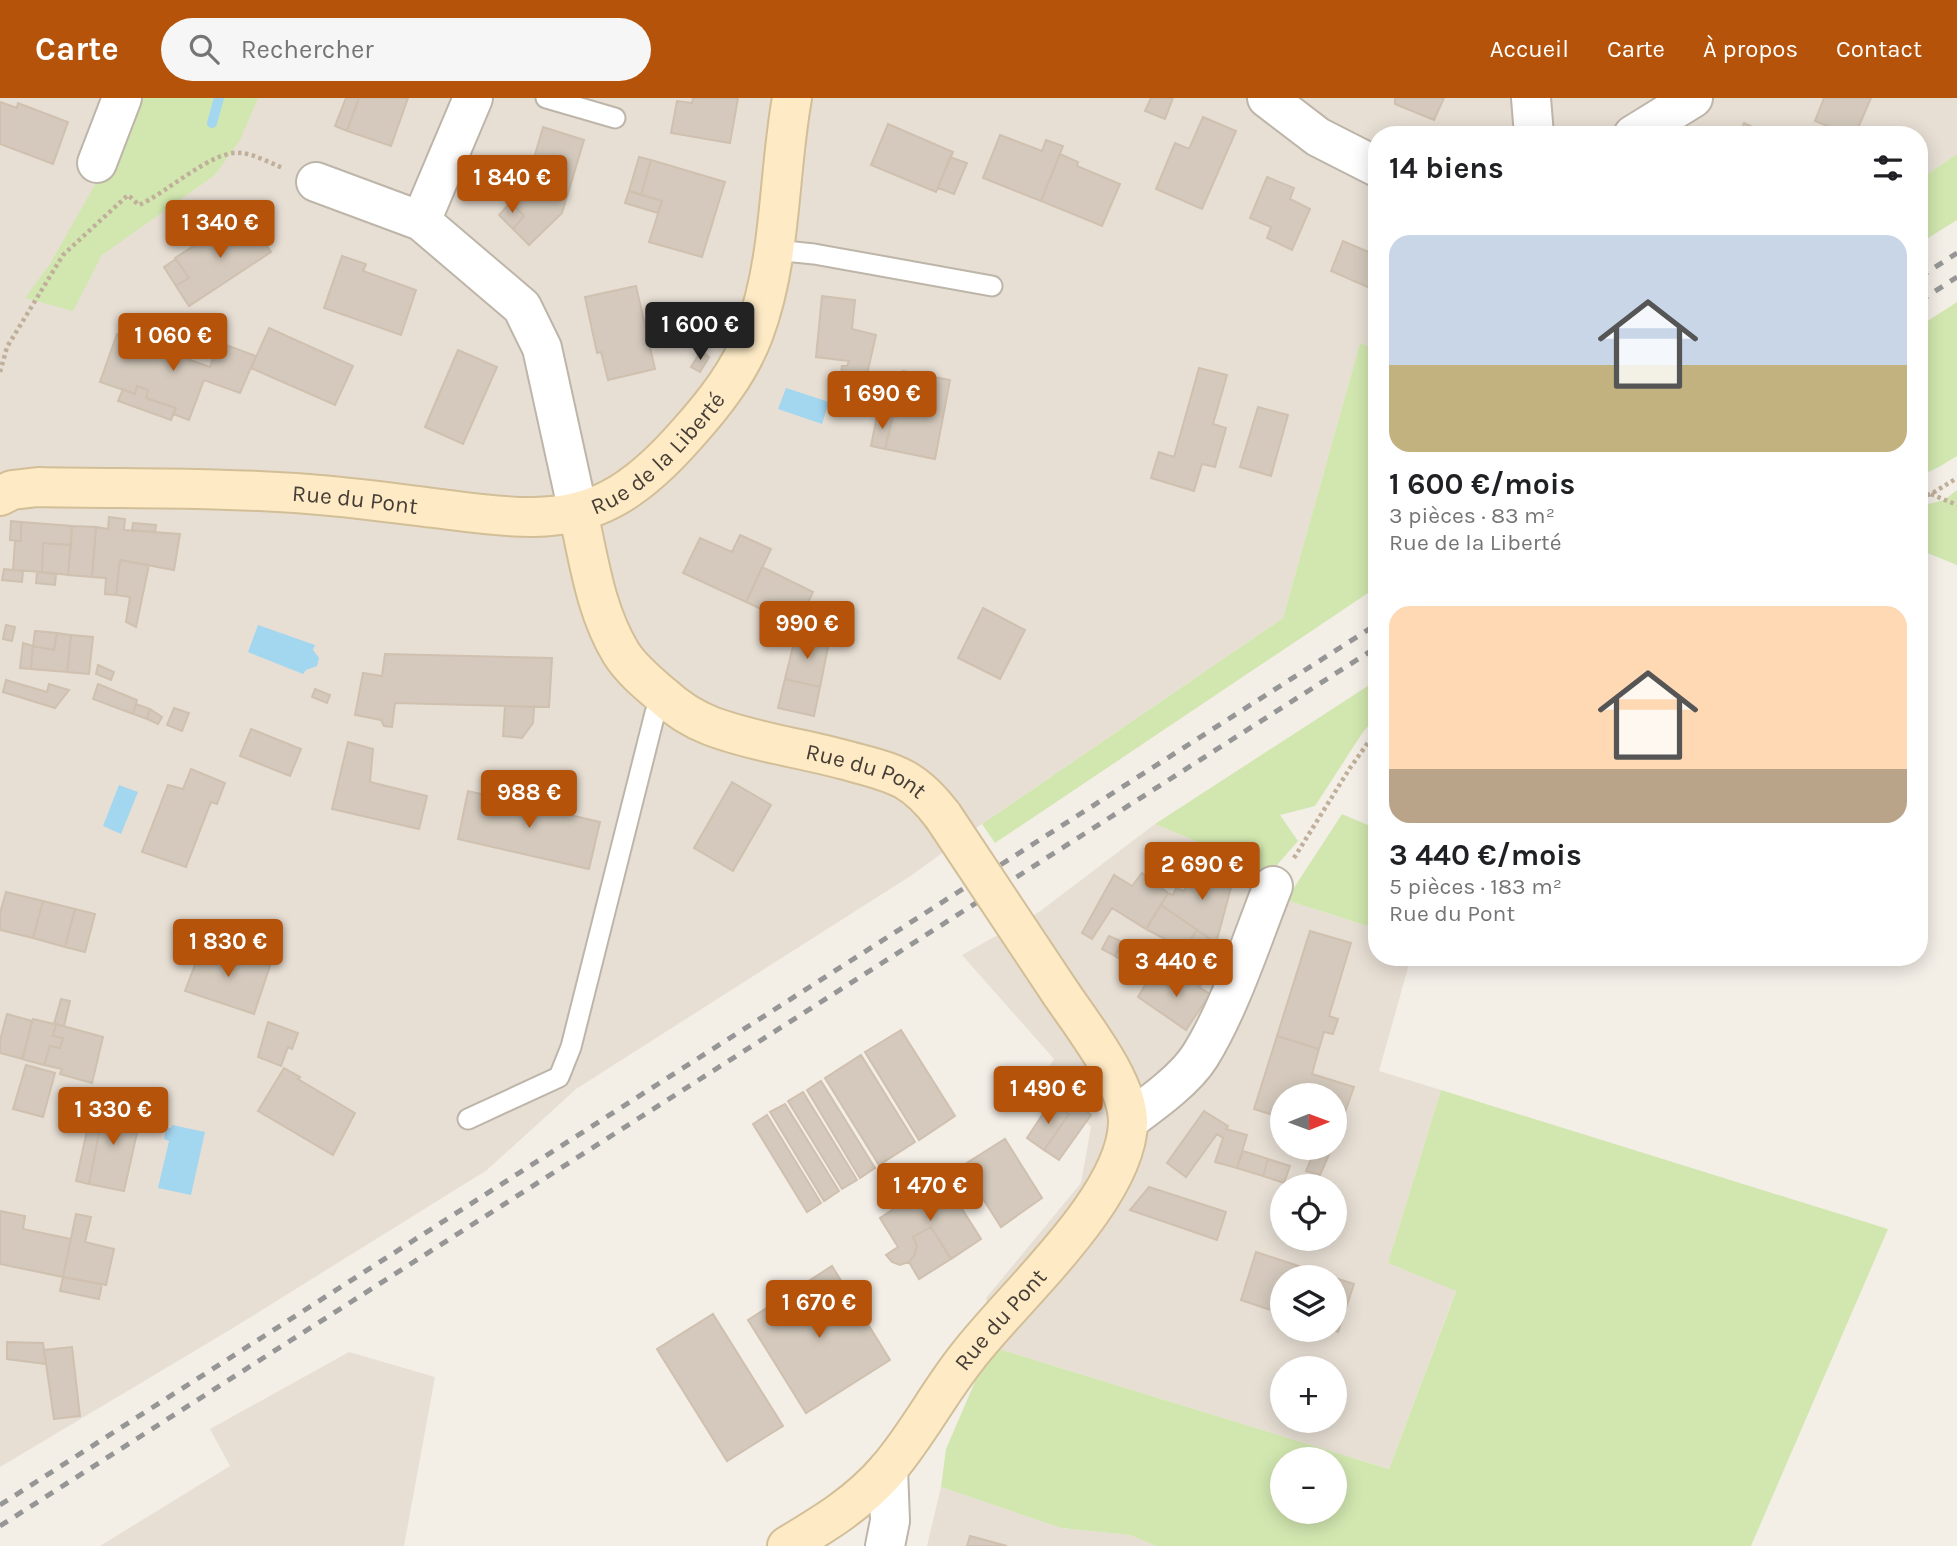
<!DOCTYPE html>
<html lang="fr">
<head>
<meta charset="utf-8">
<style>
  :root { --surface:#fff; --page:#f6f6f6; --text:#202124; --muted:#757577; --accent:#b45309 }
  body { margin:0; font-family:Karla,sans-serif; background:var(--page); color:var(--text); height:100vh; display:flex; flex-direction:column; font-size:26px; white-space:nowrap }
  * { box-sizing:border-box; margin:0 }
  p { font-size:23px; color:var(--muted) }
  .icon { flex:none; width:38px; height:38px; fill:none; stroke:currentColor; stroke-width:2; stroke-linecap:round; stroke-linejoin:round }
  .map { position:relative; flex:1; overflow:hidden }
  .sheet { position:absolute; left:1368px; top:28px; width:560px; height:840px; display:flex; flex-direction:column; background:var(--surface); border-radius:28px; box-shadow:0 4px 18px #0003 }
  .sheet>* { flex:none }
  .needle { width:46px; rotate:89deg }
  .controls { position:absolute; left:1270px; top:985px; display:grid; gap:14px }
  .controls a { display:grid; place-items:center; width:77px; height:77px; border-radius:50%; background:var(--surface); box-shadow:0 4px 18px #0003; font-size:35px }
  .price { position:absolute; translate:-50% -60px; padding:0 16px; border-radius:7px; background:var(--accent); color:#fff; font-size:23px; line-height:46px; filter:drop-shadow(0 2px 4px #0008) }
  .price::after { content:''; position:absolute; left:50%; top:42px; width:21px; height:16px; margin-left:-10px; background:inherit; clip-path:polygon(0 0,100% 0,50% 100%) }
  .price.current { background:#222; color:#fff }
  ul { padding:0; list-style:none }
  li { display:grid; align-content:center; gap:14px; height:371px; padding:0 21px }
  li span { display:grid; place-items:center; height:217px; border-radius:21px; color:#555 }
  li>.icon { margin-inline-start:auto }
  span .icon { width:126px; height:126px; fill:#fffc; stroke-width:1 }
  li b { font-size:30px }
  h2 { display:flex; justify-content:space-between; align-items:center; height:84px; padding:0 21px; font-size:30px }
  header { display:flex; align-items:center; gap:42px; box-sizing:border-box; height:98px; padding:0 35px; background:var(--accent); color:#fff }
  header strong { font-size:33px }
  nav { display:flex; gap:38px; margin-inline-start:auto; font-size:24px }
  .search { width:490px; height:63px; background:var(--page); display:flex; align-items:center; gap:18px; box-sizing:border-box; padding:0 24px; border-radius:38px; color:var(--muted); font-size:26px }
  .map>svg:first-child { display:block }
</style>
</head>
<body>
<header>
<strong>Carte</strong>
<div class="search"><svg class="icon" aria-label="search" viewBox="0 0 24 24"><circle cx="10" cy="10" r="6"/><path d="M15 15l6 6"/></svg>Rechercher</div>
<nav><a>Accueil</a><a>Carte</a><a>À propos</a><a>Contact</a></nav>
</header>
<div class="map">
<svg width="1957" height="1448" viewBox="0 0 1957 1448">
  <rect width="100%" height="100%" fill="#f3eee6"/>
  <path fill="#e7dfd4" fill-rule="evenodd" d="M0,0H1957V56L1920,81V37H1377V252L1360,245L1283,520L982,726L912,777L576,991L487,1072L233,1230L0,1369Z
    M1155,726L1264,772L1286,802L1377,831V859H1411L1379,973L1441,992L1388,1165L1456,1192L1389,1371L999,1251L986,1200L1081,1085L1091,1029L1041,981L1054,961L962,857L1039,814ZM1283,998H1335V1050H1283ZM1283,1088H1335V1141H1283ZM1283,1180H1335V1232H1283ZM1283,1270H1335V1323H1283Z
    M349,1254L435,1279L404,1448H100L230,1368L210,1331Z
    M941,1389L1061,1430L1130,1437L1156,1448H927Z"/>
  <path fill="#d2e7b0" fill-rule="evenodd" d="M144,0H258L240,42L215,77L102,157L73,213L25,200L50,166Z
    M1957,56V122L1920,145V81Z
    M1957,204V358L1939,369L1920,378V228Z
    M1360,245L1377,252V489L995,745L982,726L1283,520Z
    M1957,392V467L1920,452V408L1944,402Z
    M1377,582V618L1363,634L1315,708L1280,717L1298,743L1277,767L1264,772L1155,726Z
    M1342,716L1377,731V831L1286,802Z
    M1441,992L1888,1131L1751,1448H1156L1130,1437L1061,1430L941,1389L946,1351L977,1279L999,1251L1389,1371L1456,1193L1388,1165ZM1283,1362H1335V1414H1283Z"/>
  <path fill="#a3d6ef" d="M786,290L829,304L822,326L778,311Z
    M258,527L315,547L313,552L319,560L317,568L306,572L303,576L248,554Z
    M119,687L138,694L121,736L103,728Z
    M172,1027L205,1034L191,1097L158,1090L169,1043L164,1041L166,1029L171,1030Z"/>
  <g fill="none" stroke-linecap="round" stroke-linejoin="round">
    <path stroke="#a3d6ef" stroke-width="10" d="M212,25L219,0"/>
  </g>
  <path fill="#d4c9bc" stroke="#cfc0af" stroke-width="2" d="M346,0H359L347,33L335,28Z
    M359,0H408L391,48L347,33Z
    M693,0H738L730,45L671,35L677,3L692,5Z
    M1151,0H1173L1165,21L1145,13Z
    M1395,0H1444L1434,22L1395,6Z
    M1824,0H1871L1855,37H1849L1815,23Z
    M0,4L17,10L18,5L68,24L53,66L0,46Z
    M1203,19L1236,33L1202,111L1156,91L1175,45L1189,51Z
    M1744,25L1746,26L1771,37H1739Z
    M888,26L953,54L936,94L871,67Z
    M543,29L584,42L562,115L529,147L513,131L524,118L511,104L522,91L529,93L531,86L527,85Z
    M1000,37L1042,53L1046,42L1063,48L1041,103L983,80Z
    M1060,56L1078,64L1077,68L1120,86L1102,128L1041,103Z
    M639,59L651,62L641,97L629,93Z
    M950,59L967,65L954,96L938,90Z
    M651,62L725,84L702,159L649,144L662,103L641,97Z
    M1267,79L1294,90L1290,101L1310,111L1292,152L1267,140L1271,129L1250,120Z
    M629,93L662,103L658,115L625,105Z
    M511,104L524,118L513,131L499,117Z
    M248,119L271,154L189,208L176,188L189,180L175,160L218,132L222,137Z
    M1377,140V193L1331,173L1343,143L1371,155Z
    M342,158L366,166L363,173L416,192L401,237L324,210Z
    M176,161L189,180L176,188L164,169Z
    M636,188L655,271L608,282L601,254L597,255L585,199Z
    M822,198L855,202L852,231L876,237L865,285L840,282L842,268H847L849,263L816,259Z
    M269,230L353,268L335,307L251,270Z
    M117,236L210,269L218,244L256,258L240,295L204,282L189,322L173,316L176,310L146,300L148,292L137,288L135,296L100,284Z
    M458,252L497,269L463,346L425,329Z
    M701,253L709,259L700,274L691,269Z
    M1199,270L1227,277L1213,326L1226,330L1215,369L1202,366L1194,393L1151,380L1159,354L1174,359Z
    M903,273L950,282L935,361L885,351Z
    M137,288L148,292L146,300L176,310L171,322L118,303L123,291L135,296Z
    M1258,309L1288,317L1271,378L1240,369Z
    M882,315L893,318L885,351L871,348L877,318Z
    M109,419L125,421L124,432L180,436L174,472L120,462L116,497L105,496L106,480L92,479L96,429L108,431Z
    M11,423L21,424V443L10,442Z
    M21,424L72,428L71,447L43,445L42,474L13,472L15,443H21Z
    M133,425L156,427L155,434L132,432Z
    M72,428L96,429L92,479L68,477Z
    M740,437L771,451L746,504L683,475L700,440L732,454Z
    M43,445L71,447L68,477L42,474Z
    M120,462L149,467L136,529L126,524L130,499L116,497Z
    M762,469L813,494L797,528L746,504Z
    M4,471L23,473L22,484L2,482Z
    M37,474L56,476L55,487L36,485Z
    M983,510L1025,532L1000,581L958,560Z
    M6,527L15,529L12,543L3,541Z
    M35,533L57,535L54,552L33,548Z
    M57,535L71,537L67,574L31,571L33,548L54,552Z
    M796,536L829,544L820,589L785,581Z
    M71,537L93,539L89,576L67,574Z
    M23,545L33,548L31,571L20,570Z
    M385,556L552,560L549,609L395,605L392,629L384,628L381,622L355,617L363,575L382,578Z
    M98,567L114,574L111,582L96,576Z
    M785,581L820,589L814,618L778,610Z
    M6,582L47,594L49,586L69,592L55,610L3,594Z
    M98,586L137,602L133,616L93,601Z
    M315,591L330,597L327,605L312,599Z
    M136,606L150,611L147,621L133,616Z
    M505,608L534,609L533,625L522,640L503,638Z
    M174,610L189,615L182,633L167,627Z
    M150,611L162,619L158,626L147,621Z
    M251,631L301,651L290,678L240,658Z
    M348,644L373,651L370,684L427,698L419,731L332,711Z
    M191,671L225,685L217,706L211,704L186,769L142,754L168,687L183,691Z
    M732,684L771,707L733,773L694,750Z
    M468,693L600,724L589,771L458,741Z
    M1201,768L1233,782L1216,845L1161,807L1168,795L1173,797L1176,790L1184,793L1189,783L1193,785Z
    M1142,775L1168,795L1146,831L1112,810L1092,841L1082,835L1114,777L1132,788Z
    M6,794L43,803L33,840L0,832V815Z
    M43,803L75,811L65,849L33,840Z
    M1161,807L1197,832L1183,852L1175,847L1173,850L1164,844L1165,841L1146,831Z
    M75,811L95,816L85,854L65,849Z
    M1197,832L1216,845L1211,866L1183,852Z
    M1310,833L1351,845L1329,918L1338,921L1333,936L1324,934L1319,951L1277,938Z
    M1109,838L1123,844L1115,858L1102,851Z
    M1122,844L1134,852L1136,848L1161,862L1163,861L1186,875L1174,892L1115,858Z
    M203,846L270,868L254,916L185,893Z
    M1186,875L1203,885L1199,889L1210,896L1186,932L1138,899L1151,877L1174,892Z
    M61,901L70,903L64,928L56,926L53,938L63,940L60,950L50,948L44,967L22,961L33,921L54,926Z
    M7,916L32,923L23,961L0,955V942Z
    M268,924L298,935L292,951L288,949L281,968L258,959Z
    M56,926L103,939L92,985L60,976L62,971L44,967L50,948L60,950L63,940L53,938Z
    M901,932L955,1018L919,1042L865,954Z
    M1277,938L1319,951L1312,976L1354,989L1337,1036L1335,998H1283V1020L1254,1011Z
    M861,957L915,1044L879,1067L825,980Z
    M26,967L55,975L43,1019L13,1011Z
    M284,970L300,979L298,981L355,1015L333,1057L258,1013Z
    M821,983L875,1070L860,1080L807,992Z
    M1060,990L1091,1017L1059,1062L1044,1052L1069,1016L1051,1004Z
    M803,994L857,1082L842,1091L788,1003Z
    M1051,1004L1069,1016L1044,1052L1027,1040Z
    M785,1006L839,1093L824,1103L770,1014Z
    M93,1008L141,1017L124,1093L89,1086L100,1030L88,1028Z
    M1204,1013L1228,1028L1226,1031L1247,1037L1237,1070L1215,1064L1223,1040L1217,1036L1186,1079L1167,1065Z
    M767,1017L821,1105L807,1114L753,1026Z
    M88,1028L100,1030L89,1086L76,1083Z
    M1005,1041L1042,1100L1001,1129L962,1068Z
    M1316,1050L1331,1052L1320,1077L1306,1073Z
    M1243,1053L1268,1061L1263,1078L1237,1070Z
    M1268,1061L1290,1068L1284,1085L1263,1078Z
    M942,1079L981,1141L951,1161L931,1129L913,1139L917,1148L914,1158L909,1164L900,1167L892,1164L886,1157L898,1149L880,1120Z
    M1149,1089L1226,1114L1217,1142L1130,1112Z
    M0,1113L25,1118L23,1131L71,1141L63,1179L0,1166Z
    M76,1116L91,1119L85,1144L114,1151L106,1187L63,1179Z
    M931,1129L951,1161L919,1181L909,1164L914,1158L917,1148L913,1139Z
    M1256,1154L1335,1180H1283V1216L1241,1202Z
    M832,1168L890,1262L806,1315L748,1222Z
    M63,1179L102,1186L99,1201L60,1193Z
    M1335,1180L1354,1186L1338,1234L1333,1232H1335Z
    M713,1216L783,1328L727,1363L657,1251Z
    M7,1244L43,1245L46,1266L7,1261Z
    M72,1249L80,1318L54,1321L44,1252Z
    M970,1438L1007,1448H967Z"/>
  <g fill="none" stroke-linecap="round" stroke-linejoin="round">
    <defs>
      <path id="lane" d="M546,0L615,20
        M775,152L814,156L992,188
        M468,1021L559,979L571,949L655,615L664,599"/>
      <path id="street" d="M473,0L421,123L522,209L542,250L578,414
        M1267,0L1318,39L1377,69
        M1531,0L1534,37
        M1633,37L1693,0
        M97,65L122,0
        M316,84L421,123
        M1128,1023C1151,1006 1185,982 1200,958C1230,910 1252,841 1273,788
        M885,1448L890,1423L888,1371"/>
      <g id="secondary">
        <path id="s1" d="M0,398L12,392L38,389C128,391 218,389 308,396C350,399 392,405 434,410C492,417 557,430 611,401C640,386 666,360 687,336C714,306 740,273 754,235C782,159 778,78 792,0"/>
        <path id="s2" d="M578,414C589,462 595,512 621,555C631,571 648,585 662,597C676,610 693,621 711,628C754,644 801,650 845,662C893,675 912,677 943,718"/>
        <path id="s3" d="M787,1448C824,1426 859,1405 888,1371C918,1336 939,1294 968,1258C1014,1198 1126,1101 1128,1025C1129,985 1082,927 1060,894"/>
      </g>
    </defs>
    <use href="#lane" stroke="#beb5a9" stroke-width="23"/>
    <use href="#street" stroke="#beb5a9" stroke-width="42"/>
    <use href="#secondary" stroke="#d2be97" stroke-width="42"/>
    <path stroke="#c0af9a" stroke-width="4.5" stroke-dasharray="3.5 3.5" stroke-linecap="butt" d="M0,274L7,249L63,157L128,97L139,107C167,95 213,51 241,55C254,56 270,65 283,70
      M1931,396L1957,407
      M1920,399L1931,396L1957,380
      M1294,760L1350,670L1377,632"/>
    <use href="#lane" stroke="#fff" stroke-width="19"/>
    <use href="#street" stroke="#fff" stroke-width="38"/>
    <use href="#secondary" stroke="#feebc6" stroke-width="38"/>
    <path stroke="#969696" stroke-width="5" stroke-dasharray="9 9" stroke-linecap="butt" d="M1920,179L1957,155
      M1920,203L1957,179
      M0,1407L1377,526
      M0,1428L1377,549"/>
    <defs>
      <path id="secondary-bridge" d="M943,718L1060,894"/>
    </defs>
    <use href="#secondary-bridge" stroke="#d2be97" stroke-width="42" stroke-linecap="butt"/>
    <use href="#secondary-bridge" stroke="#feebc6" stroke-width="38"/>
  </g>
  <g text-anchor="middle" stroke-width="6" stroke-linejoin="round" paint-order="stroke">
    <g font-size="23" fill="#463e36" stroke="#fff">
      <text dy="8" stroke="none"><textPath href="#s1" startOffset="682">Rue de la Liberté</textPath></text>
      <text dy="8" stroke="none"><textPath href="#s1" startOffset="357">Rue du Pont</textPath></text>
      <text dy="8" stroke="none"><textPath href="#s2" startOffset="427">Rue du Pont</textPath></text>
      <text dy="8" stroke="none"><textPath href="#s3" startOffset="315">Rue du Pont</textPath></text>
    </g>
  </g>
</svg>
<div class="controls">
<a><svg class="needle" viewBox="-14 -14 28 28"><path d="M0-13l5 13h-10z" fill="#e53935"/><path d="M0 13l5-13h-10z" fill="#757577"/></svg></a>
<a><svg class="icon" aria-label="locate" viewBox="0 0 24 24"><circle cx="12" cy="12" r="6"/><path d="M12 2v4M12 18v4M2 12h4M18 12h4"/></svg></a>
<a><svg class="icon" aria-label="layers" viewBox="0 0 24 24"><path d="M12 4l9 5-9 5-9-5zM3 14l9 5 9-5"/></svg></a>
<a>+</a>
<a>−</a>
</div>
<b class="price" style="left:512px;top:117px">1 840 €</b>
<b class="price" style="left:220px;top:162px">1 340 €</b>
<b class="price current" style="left:700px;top:264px">1 600 €</b>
<b class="price" style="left:173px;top:275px">1 060 €</b>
<b class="price" style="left:882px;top:333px">1 690 €</b>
<b class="price" style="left:807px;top:563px">990 €</b>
<b class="price" style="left:529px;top:732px">988 €</b>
<b class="price" style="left:1202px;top:804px">2 690 €</b>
<b class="price" style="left:228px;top:881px">1 830 €</b>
<b class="price" style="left:1176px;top:901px">3 440 €</b>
<b class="price" style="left:1048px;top:1028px">1 490 €</b>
<b class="price" style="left:113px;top:1049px">1 330 €</b>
<b class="price" style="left:930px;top:1125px">1 470 €</b>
<b class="price" style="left:819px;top:1242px">1 670 €</b>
<section class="sheet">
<h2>14 biens<svg class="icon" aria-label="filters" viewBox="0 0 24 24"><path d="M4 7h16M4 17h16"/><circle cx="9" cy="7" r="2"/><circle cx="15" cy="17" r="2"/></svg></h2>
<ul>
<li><span style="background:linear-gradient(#c9d6e8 60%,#c2b280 0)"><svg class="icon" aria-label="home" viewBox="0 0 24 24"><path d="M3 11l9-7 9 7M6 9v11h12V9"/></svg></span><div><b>1 600 €/mois</b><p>3 pièces · 83 m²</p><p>Rue de la Liberté</p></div></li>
<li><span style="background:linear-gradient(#ffd9b3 75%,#b9a48a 0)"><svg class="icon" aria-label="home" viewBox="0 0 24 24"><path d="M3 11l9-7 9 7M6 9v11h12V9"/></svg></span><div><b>3 440 €/mois</b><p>5 pièces · 183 m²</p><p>Rue du Pont</p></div></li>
</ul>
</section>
</div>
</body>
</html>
